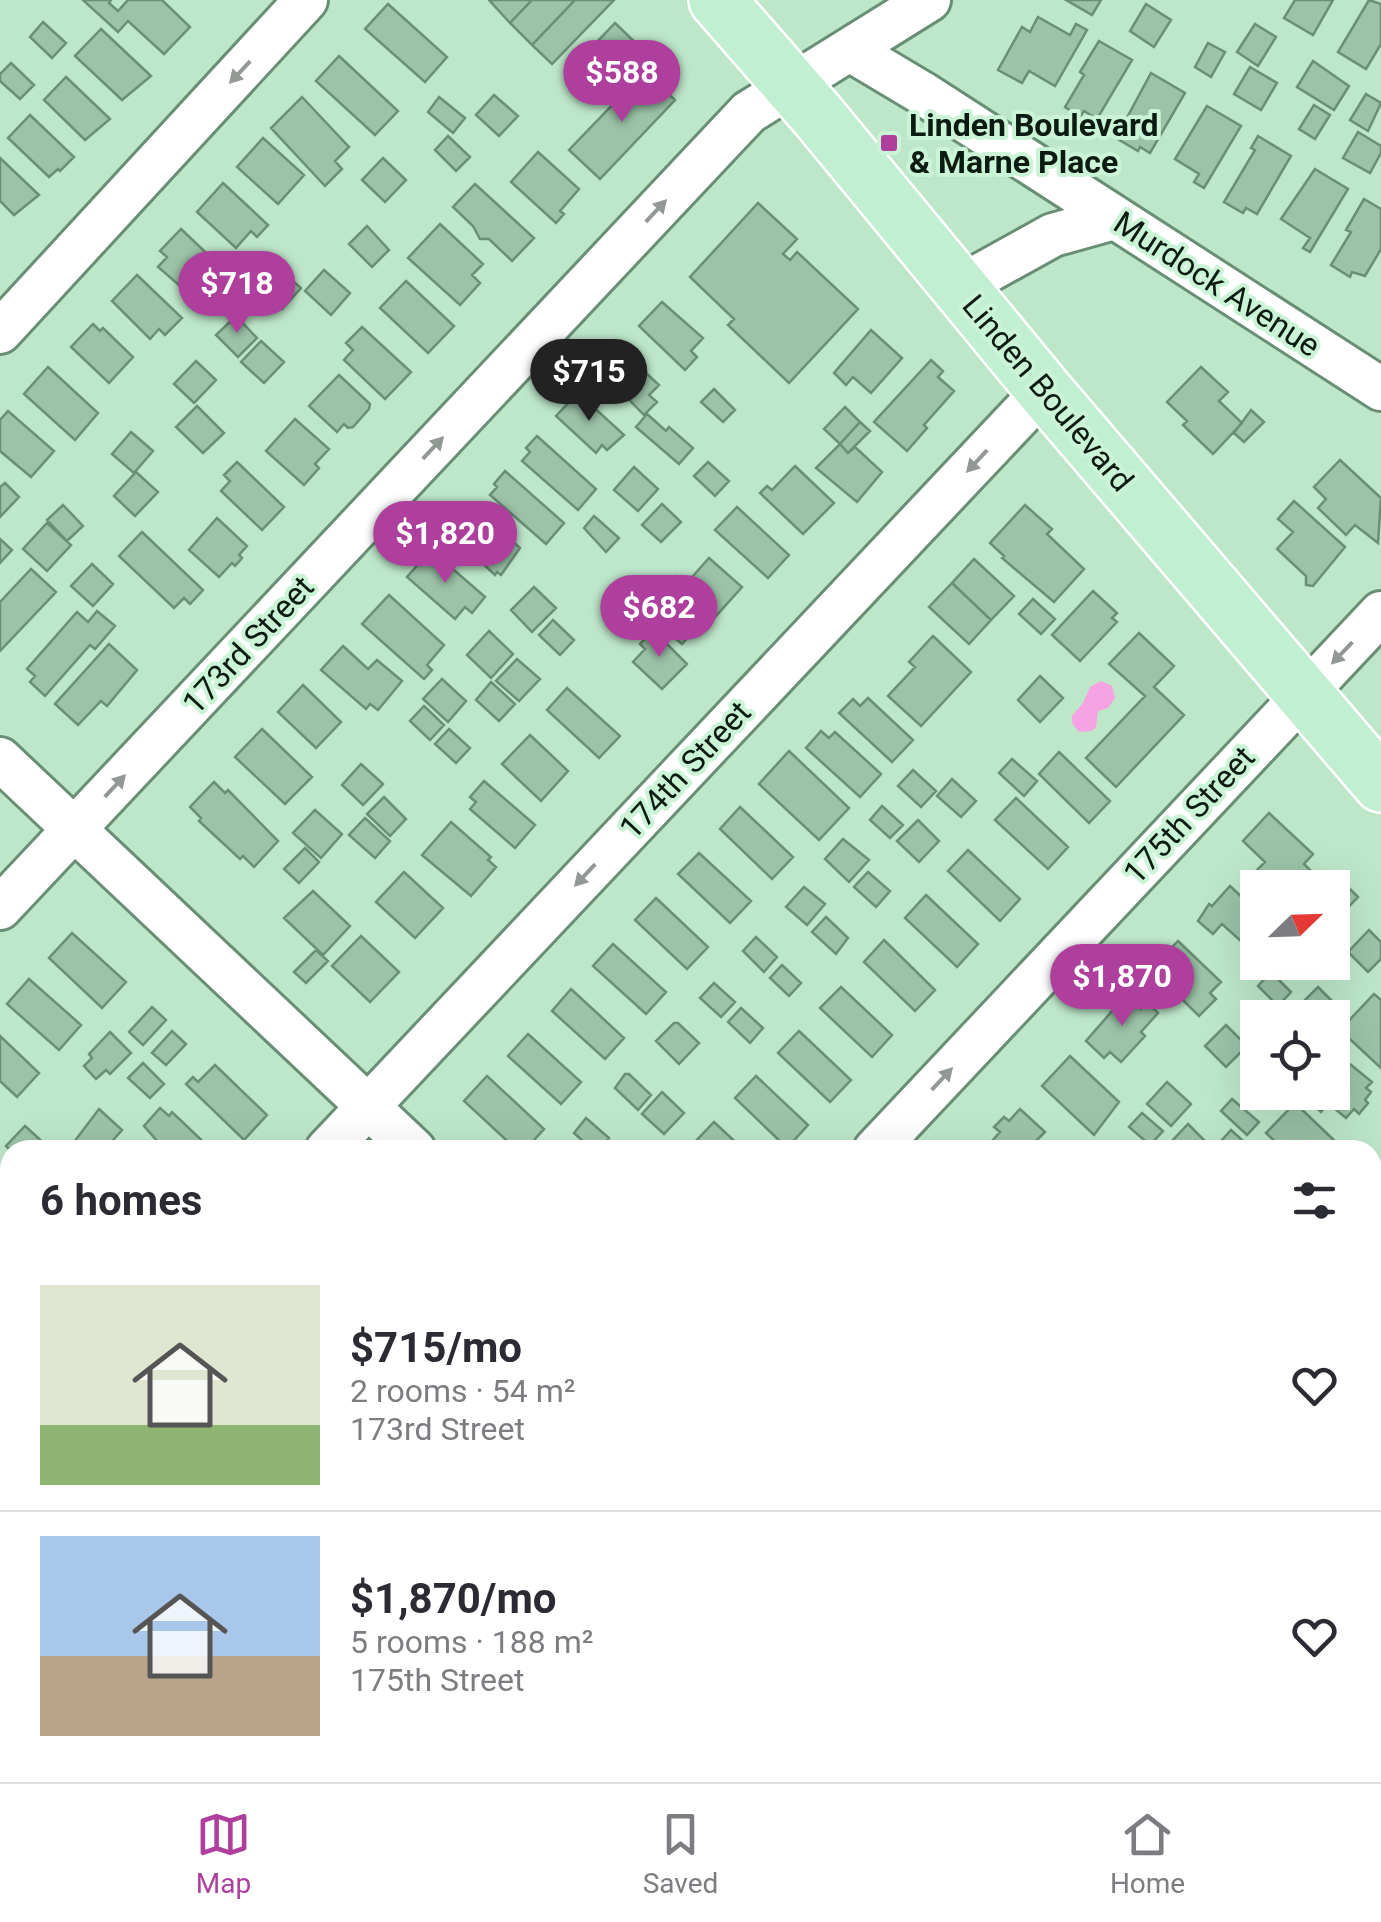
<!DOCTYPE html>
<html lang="en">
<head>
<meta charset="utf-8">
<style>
  :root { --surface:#fff; --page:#f7f7f7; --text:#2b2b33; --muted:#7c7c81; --line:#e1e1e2; --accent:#af3f9d }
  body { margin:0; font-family:Roboto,sans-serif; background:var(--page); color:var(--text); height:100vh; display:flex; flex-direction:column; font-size:38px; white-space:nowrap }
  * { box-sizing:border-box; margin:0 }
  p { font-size:32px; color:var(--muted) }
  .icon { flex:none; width:55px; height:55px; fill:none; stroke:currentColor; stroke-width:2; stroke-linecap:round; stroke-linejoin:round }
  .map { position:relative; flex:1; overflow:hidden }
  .details { position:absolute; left:0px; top:1140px; width:1382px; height:642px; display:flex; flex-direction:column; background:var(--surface); border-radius:30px 30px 0 0; box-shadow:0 10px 40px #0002 }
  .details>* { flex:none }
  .needle { width:65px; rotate:67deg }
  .tools { position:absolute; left:1240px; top:870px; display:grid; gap:20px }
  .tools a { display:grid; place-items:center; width:110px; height:110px; border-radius:0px; background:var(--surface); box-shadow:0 10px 40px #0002; font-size:50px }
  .price { position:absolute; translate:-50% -85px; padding:0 22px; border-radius:35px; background:var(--accent); color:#fff; font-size:32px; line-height:65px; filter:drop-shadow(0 2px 5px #0008) }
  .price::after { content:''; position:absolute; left:50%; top:60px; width:30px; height:22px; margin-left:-15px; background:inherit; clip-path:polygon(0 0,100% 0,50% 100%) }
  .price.selected { background:#222; color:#fff }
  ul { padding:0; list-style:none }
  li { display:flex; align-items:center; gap:30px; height:250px; padding:0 40px }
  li+li { border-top:2px solid var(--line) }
  li span { display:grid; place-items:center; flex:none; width:280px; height:200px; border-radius:0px; color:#555 }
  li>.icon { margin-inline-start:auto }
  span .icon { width:120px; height:120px; fill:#fffc; stroke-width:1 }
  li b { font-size:42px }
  h2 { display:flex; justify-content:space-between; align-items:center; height:120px; padding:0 40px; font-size:42px }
  .dock { display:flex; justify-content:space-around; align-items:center; height:140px; border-top:2px solid var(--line); background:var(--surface); font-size:28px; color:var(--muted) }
  .dock a { display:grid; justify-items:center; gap:5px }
  .dock .selected { color:var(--accent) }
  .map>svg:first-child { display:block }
</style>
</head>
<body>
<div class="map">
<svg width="1381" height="1782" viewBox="0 0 1381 1782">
  <rect width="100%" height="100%" fill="#bee7ca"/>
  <path fill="#f4bfb1" d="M346,1772H1020L1031,1782H337Z"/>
  <path fill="#f5a3e3" d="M1101,681L1112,686L1115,698L1108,708L1098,711L1096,727L1092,731L1079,732L1072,723V716L1083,703L1090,687Z"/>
  <path fill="#9cc3a8" stroke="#698f75" stroke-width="2.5" d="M83,0H111L109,3L118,11L128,0H162L190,27L164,54L128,21L118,32Z
    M489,0H532L510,23Z
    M532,0H575L532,45L510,23Z
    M575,0H614L552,64L532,45Z
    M1066,0H1101L1092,15Z
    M1295,0H1333L1313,35L1284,18Z
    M1369,0L1381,4V44L1366,69L1338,52Z
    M388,4L447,57L425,82L365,29Z
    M1146,4L1171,20L1154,47L1130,31Z
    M1038,17L1070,35L1076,24L1087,30L1055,86L1029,71L1022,83L998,70L1022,27L1030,32Z
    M43,22L66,43L52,58L30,37Z
    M615,23L644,51L604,93L575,65Z
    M1255,24L1276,37L1258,66L1237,52Z
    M101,29L151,76L122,100L75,56Z
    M1099,41L1132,60L1097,119L1084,111L1080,117L1065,107L1084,75L1080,72Z
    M1208,43L1225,52L1211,77L1195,67Z
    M339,56L398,111L375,135L316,81Z
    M1313,61L1349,86L1334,110L1297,87Z
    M11,63L34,85L20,99L0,81V74Z
    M1250,67L1277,83L1261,110L1234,94Z
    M645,71L675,100L600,179L569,150Z
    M1151,73L1185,93L1150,153L1140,147L1138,151L1116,138Z
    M66,77L110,119L85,140L44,100Z
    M1366,94L1381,103L1368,131L1350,120Z
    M494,95L518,116L499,136L476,115Z
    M302,97L349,147L335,161L342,169L325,186L271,128Z
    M439,97L465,118L453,133L428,112Z
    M1314,105L1330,115L1315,139L1299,129Z
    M1207,106L1241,126L1204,188L1194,182L1199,174L1175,159Z
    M30,115L74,157L60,171L58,169L49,177L8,138Z
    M1358,132L1381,146V153L1370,173L1343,158Z
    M448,136L470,157L456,171L435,150Z
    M1258,136L1291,156L1257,214L1246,208L1243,213L1224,202L1255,150L1251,148Z
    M263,138L304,175L278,204L237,167Z
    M538,152L579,189L560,211L564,214L556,223L511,182Z
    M0,158L39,195L14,215L0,201Z
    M383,158L406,180L385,202L362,180Z
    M1315,169L1348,189L1310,252L1303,248L1310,238L1281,219Z
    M223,183L268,225L257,237L251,231L236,248L197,212Z
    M475,184L534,238L512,261L489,239H480L473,226L453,207Z
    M1364,199L1381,209V249L1365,276L1352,272L1350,277L1331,265L1351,232L1346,230Z
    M758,203L797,239L783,254L790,260L797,252L858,309L789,383L728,325L734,319L690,277Z
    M440,224L483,264L472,275L480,283L460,305L408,258Z
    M367,226L389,250L372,267L349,244Z
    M181,229L236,281L209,311L158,267L167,257L160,251Z
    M277,267L301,288L282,309L258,288Z
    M324,270L350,293L331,315L305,291Z
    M137,275L182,318L165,335L159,329L150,339L112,301Z
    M406,281L454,326L428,353L380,308Z
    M662,302L703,338L691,351L697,357L685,370L639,326Z
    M236,316L257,338L238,357L216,335Z
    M93,324L100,331L103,328L133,357L109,383L71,347Z
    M362,327L411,372L385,399L344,360L353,350L346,343Z
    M871,330L902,358L871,393L853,377L846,385L834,373Z
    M261,341L284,362L264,383L241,362Z
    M621,350L659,385L649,395L657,402L644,415L600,370Z
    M931,360L943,371L938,377L954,391L924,425L927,428L907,451L874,422Z
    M196,361L216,380L194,403L174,384Z
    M48,367L98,413L75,440L24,394Z
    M1201,367L1228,392L1219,401L1242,423L1213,454L1183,425L1187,421L1167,402Z
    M339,375L370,404L369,409L353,427L348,428L344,424L337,432L309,406Z
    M714,389L735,410L723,422L701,402Z
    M578,393L624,435L607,450L602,445L596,453L556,416Z
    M197,406L224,433L203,453L176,427Z
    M845,407L860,422L840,444L824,429Z
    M1251,410L1264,422L1244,442L1234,433Z
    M8,411L54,451L31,477L0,451V420Z
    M647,414L666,431L669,427L693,448L679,464L636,427Z
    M295,419L329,449L315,464L319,468L304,485L266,451Z
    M860,422L870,431L848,453L840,444Z
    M131,432L153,451L134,473L112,454Z
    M537,436L596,489L578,510L522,461L530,452L526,448Z
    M840,444L848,453L855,447L882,472L857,502L816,468Z
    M1340,460L1381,498L1378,543L1355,525L1346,535L1318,508L1326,499L1314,487Z
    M237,462L284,507L262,530L221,491L230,481L224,475Z
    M708,462L729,481L715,496L694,476Z
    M795,466L834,503L803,534L760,493L767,486L772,490Z
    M634,467L658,489L638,511L614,490Z
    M505,471L564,523L546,544L490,495L497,487L494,484Z
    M136,472L158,492L135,516L114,496Z
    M5,483L19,497L0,517V487Z
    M1294,501L1345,547L1313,586L1306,585V576L1277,549L1293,532L1278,519Z
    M662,504L681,522L661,542L642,525Z
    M63,505L83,526L67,541L47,520Z
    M473,505L520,548L501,575L497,572L495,575L448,531Z
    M1025,505L1052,529L1047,534L1084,569L1054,602L1002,558L1004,556L990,543Z
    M737,507L789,555L768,578L715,530Z
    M594,516L619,538L606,552L584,528Z
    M217,518L247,546L239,555L242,558L235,566L232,563L219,577L189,550Z
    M47,523L71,545L47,571L23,549Z
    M142,532L203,590L190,604L184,598L174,608L119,556Z
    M0,539L12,550L0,563Z
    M431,550L485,597L472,613L465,607L455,619L407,577Z
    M709,558L742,587L699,635L694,631L682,644L655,621L667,608L655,598L675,576L685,585Z
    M974,559L1014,596L991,620L952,583Z
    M92,564L113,584L93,606L71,586Z
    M31,569L56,592L0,651V602Z
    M952,583L991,620L969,644L929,607Z
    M534,587L556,608L532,632L511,610Z
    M1093,591L1117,613L1112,618L1117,622L1080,661L1052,635Z
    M389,595L444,645L427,665L432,670L424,679L362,624Z
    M1033,599L1055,619L1041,634L1019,614Z
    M97,611L115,626L95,649L90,645L45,696L30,682L35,676L27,669L77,612L88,622Z
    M553,620L574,640L560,655L539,635Z
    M653,630L687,664L662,689L633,662L645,649L640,644Z
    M489,631L513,654L491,678L467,655Z
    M1139,633L1174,666L1154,687L1184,715L1116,787L1086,758L1145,696L1109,664Z
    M933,636L971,672L921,726L888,696L915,667L909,662Z
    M109,644L137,670L107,706L101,701L78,725L55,704Z
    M343,646L368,669L377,660L402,681L378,710L370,704L366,709L321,670Z
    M517,659L540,679L519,701L496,681Z
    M1040,676L1063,698L1040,722L1018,700Z
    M442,679L466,701L448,722L423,699Z
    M491,682L515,704L499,721L476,700Z
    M303,685L341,722L316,748L278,712Z
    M567,688L620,736L599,758L547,710Z
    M868,698L913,740L892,762L839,713L853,699L860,706Z
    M424,706L444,725L430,740L410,721Z
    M262,729L312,777L285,804L235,757Z
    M449,729L470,748L456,763L435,744Z
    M821,731L829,738L835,732L881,774L860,797L806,748Z
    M530,735L568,771L541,801L502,764Z
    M789,751L849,808L819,840L759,784Z
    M1059,752L1110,801L1089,823L1039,774Z
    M1012,759L1037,781L1024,796L999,773Z
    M361,764L383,784L363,805L342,785Z
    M913,770L936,791L921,807L898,786Z
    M952,779L976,801L961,817L937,796Z
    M484,781L535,825L515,848L470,809L476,802L470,797Z
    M214,782L225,793L228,790L278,841L254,867L243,856L240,859L199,821L201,818L190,807Z
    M384,797L406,819L390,836L367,814Z
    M1016,798L1068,847L1048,869L995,820Z
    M882,806L903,825L890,838L870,820Z
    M740,807L793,857L772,879L720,829Z
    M315,810L342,834L321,858L293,833Z
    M1269,813L1313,854L1304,864L1328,888H1291L1285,882L1280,888H1267L1253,874L1265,862L1243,841Z
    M365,818L390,841L375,858L349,835Z
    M918,820L939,841L919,862L897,841Z
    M451,822L491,857L488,860L496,867L471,896L422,855Z
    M843,839L869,860L849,882L825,859Z
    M305,848L319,862L299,883L284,869Z
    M968,850L1020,899L1000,921L948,871Z
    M699,853L751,901L730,923L678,874Z
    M404,872L443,908L415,938L376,902Z
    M868,872L890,891L876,907L854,887Z
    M1340,879L1358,897L1332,924V888Z
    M1230,886L1247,902L1252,898L1258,903V926L1242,942L1222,924L1213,934L1198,921L1209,904L1212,906Z
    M804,887L825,904L807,925L786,907Z
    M313,891L350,926L323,955L284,918Z
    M926,895L978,944L957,967L905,918Z
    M656,898L708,947L687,969L635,920Z
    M826,917L848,938L836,954L812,932Z
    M1369,930L1381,942V959L1368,972L1348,952Z
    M72,933L126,982L102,1008L49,958Z
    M361,936L399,972L370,1002L332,966Z
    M756,937L777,957L764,972L743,951Z
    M884,940L935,990L915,1011L864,962Z
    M1178,941L1221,982L1210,993L1216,999L1199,1016L1151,969Z
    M613,944L666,992L646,1014L593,966Z
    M316,950L328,961L306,983L294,972Z
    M782,965L801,983L789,996L770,978Z
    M1271,972L1291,992L1278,1006L1258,986Z
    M29,979L81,1025L59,1050L7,1004Z
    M714,983L735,1002L721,1017L700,998Z
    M841,987L892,1035L872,1057L820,1008Z
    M1318,987L1338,1007L1328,1018H1318L1303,1002Z
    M571,989L624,1038L605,1059L552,1011Z
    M1374,994L1381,1000V1068L1340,1030Z
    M1126,995L1141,1009L1147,1002L1158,1013L1141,1032L1145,1036L1121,1062L1110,1052L1104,1058L1086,1041Z
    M152,1007L166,1020L143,1045L129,1032Z
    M741,1008L763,1028L750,1043L728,1022Z
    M674,1023H678L699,1043L679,1064L656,1041Z
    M1226,1025L1247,1046L1226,1067L1205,1046Z
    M172,1031L186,1044L166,1065L152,1053Z
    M799,1031L851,1080L830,1102L778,1053Z
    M110,1032L131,1053L110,1074L106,1070L96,1079L84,1066L92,1058L89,1054Z
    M528,1034L581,1082L561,1104L508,1056Z
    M0,1036L39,1073L17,1097L0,1081Z
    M1334,1051L1372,1082L1366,1088L1371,1092L1365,1100L1368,1103L1359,1114L1354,1109L1346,1118L1328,1103L1321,1112L1299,1092H1332Z
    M1070,1056L1119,1102L1094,1135L1042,1086Z
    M143,1063L164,1084L150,1098L128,1078Z
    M215,1065L267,1115L244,1140L186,1084L193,1077L198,1082Z
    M625,1074H629L651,1095L638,1110L615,1088Z
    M487,1076L544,1129L525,1150H517L464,1101Z
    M756,1076L808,1125L787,1148L735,1098Z
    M1167,1082L1191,1104L1171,1126L1147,1104Z
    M662,1092L684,1113L664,1134L642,1114Z
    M1232,1099L1259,1122L1247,1135L1221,1111Z
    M1295,1103L1337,1143L1336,1150H1284L1266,1133Z
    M160,1108L169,1116L172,1112L212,1150H165L144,1126Z
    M99,1109L122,1130L104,1150H76L71,1146Z
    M1020,1109L1045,1132L1032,1145L1037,1149L984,1150L1000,1132L994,1127L1004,1117L1009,1121Z
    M1142,1113L1163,1131L1150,1145L1129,1127Z
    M586,1118L609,1138L598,1150H593L574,1133Z
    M714,1122L744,1150H699L693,1144Z
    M1188,1124L1208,1144L1203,1150H1179L1171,1142Z
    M25,1126L46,1145L41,1150H10L6,1146Z
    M1231,1130L1253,1150H1213Z
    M0,1177L10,1186V1194L0,1205Z
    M0,1312L10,1321V1375L0,1368Z
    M1381,1326V1347L1372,1339Z
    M1381,1499V1527L1372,1519V1508Z
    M0,1622L10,1631V1672L0,1662Z
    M1372,1662L1381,1671L1372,1684Z
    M10,1735V1772L0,1763V1746Z
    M84,1772H127L137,1782H76Z
    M161,1772H205L196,1782H171Z
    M1207,1772H1258L1268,1782H1205L1201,1779Z"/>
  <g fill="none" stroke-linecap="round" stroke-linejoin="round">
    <defs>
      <path id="minor" d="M850,50L922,93L1381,389
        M959,287L1053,235L1114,218
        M0,332L306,0
        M0,759L414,1150
        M0,908L749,112L929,0
        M327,1150L1044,390
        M875,1150L1381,613
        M1372,1209L1381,1200
        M0,1499L10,1489
        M1084,1772L1094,1782
        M290,1782L298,1772"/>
      <path id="major" d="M717,0L819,117L1044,390L1381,784"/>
    </defs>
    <use href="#minor" stroke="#688e74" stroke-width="48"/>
    <use href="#major" stroke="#fff" stroke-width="60"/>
    <use href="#minor" stroke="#fff" stroke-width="42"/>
    <use href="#major" stroke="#c2eed1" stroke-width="55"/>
  </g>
  <defs><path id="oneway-solid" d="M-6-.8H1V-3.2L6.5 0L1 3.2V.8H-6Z" transform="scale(2.5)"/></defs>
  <g fill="#929894">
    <use href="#oneway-solid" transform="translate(240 72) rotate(133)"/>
    <use href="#oneway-solid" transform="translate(656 211) rotate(-47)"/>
    <use href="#oneway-solid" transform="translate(433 448) rotate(-47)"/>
    <use href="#oneway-solid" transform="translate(977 461) rotate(133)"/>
    <use href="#oneway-solid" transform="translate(1342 653) rotate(134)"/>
    <use href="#oneway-solid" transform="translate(115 786) rotate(-47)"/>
    <use href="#oneway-solid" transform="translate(585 875) rotate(133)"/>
    <use href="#oneway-solid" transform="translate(942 1079) rotate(-47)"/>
  </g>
  <rect fill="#af3f9d" stroke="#cbf4d7" stroke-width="4" x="879" y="133" width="20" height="20" rx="5"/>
  <g text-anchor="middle" stroke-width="8" stroke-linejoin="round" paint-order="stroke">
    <g font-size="32" font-weight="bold" fill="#0c1b11" stroke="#cbf4d7" text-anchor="start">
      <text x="909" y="136">Linden Boulevard<tspan x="909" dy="37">&amp; Marne Place</tspan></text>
    </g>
    <g font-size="32" fill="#0c1b11" stroke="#cbf4d7">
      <text transform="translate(1217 284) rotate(33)" y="11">Murdock Avenue</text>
      <text transform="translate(1048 393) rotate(50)" y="11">Linden Boulevard</text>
      <text transform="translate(248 645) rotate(-47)" y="11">173rd Street</text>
      <text transform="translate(685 770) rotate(-47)" y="11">174th Street</text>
      <text transform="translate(1189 815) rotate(-47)" y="11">175th Street</text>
    </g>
  </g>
</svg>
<div class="tools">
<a><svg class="needle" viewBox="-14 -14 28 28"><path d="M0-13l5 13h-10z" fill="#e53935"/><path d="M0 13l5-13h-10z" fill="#7c7c81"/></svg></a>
<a><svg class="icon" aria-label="locate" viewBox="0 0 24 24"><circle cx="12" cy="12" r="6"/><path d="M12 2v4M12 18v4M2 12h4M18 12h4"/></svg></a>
</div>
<b class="price" style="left:622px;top:125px">$588</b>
<b class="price" style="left:237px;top:336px">$718</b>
<b class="price selected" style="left:589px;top:424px">$715</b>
<b class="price" style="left:445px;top:586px">$1,820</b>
<b class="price" style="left:659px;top:660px">$682</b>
<b class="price" style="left:1122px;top:1029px">$1,870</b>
<section class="details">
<h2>6 homes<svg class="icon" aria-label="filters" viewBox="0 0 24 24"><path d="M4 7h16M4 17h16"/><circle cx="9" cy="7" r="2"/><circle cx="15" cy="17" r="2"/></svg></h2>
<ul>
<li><span style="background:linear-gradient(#dfe7d0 70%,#8fb573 0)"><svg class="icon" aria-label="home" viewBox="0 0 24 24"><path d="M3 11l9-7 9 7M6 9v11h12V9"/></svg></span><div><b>$715/mo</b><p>2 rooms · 54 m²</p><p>173rd Street</p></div><svg class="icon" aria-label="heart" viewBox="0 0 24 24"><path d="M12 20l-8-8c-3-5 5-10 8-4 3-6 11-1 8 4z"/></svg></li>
<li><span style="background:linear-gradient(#a9c7e8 60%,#b9a48a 0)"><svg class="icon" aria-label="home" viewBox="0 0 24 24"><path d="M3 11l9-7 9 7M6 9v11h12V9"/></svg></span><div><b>$1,870/mo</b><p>5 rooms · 188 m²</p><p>175th Street</p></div><svg class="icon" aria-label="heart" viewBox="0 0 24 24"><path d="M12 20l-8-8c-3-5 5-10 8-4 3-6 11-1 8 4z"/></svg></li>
</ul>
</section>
</div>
<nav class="dock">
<a class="selected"><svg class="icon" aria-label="map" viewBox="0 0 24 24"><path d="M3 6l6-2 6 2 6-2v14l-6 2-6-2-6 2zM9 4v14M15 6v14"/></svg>Map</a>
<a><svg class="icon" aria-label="saved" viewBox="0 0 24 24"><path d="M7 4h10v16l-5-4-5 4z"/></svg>Saved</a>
<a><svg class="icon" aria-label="home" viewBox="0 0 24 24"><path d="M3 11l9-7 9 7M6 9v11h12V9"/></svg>Home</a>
</nav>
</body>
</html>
